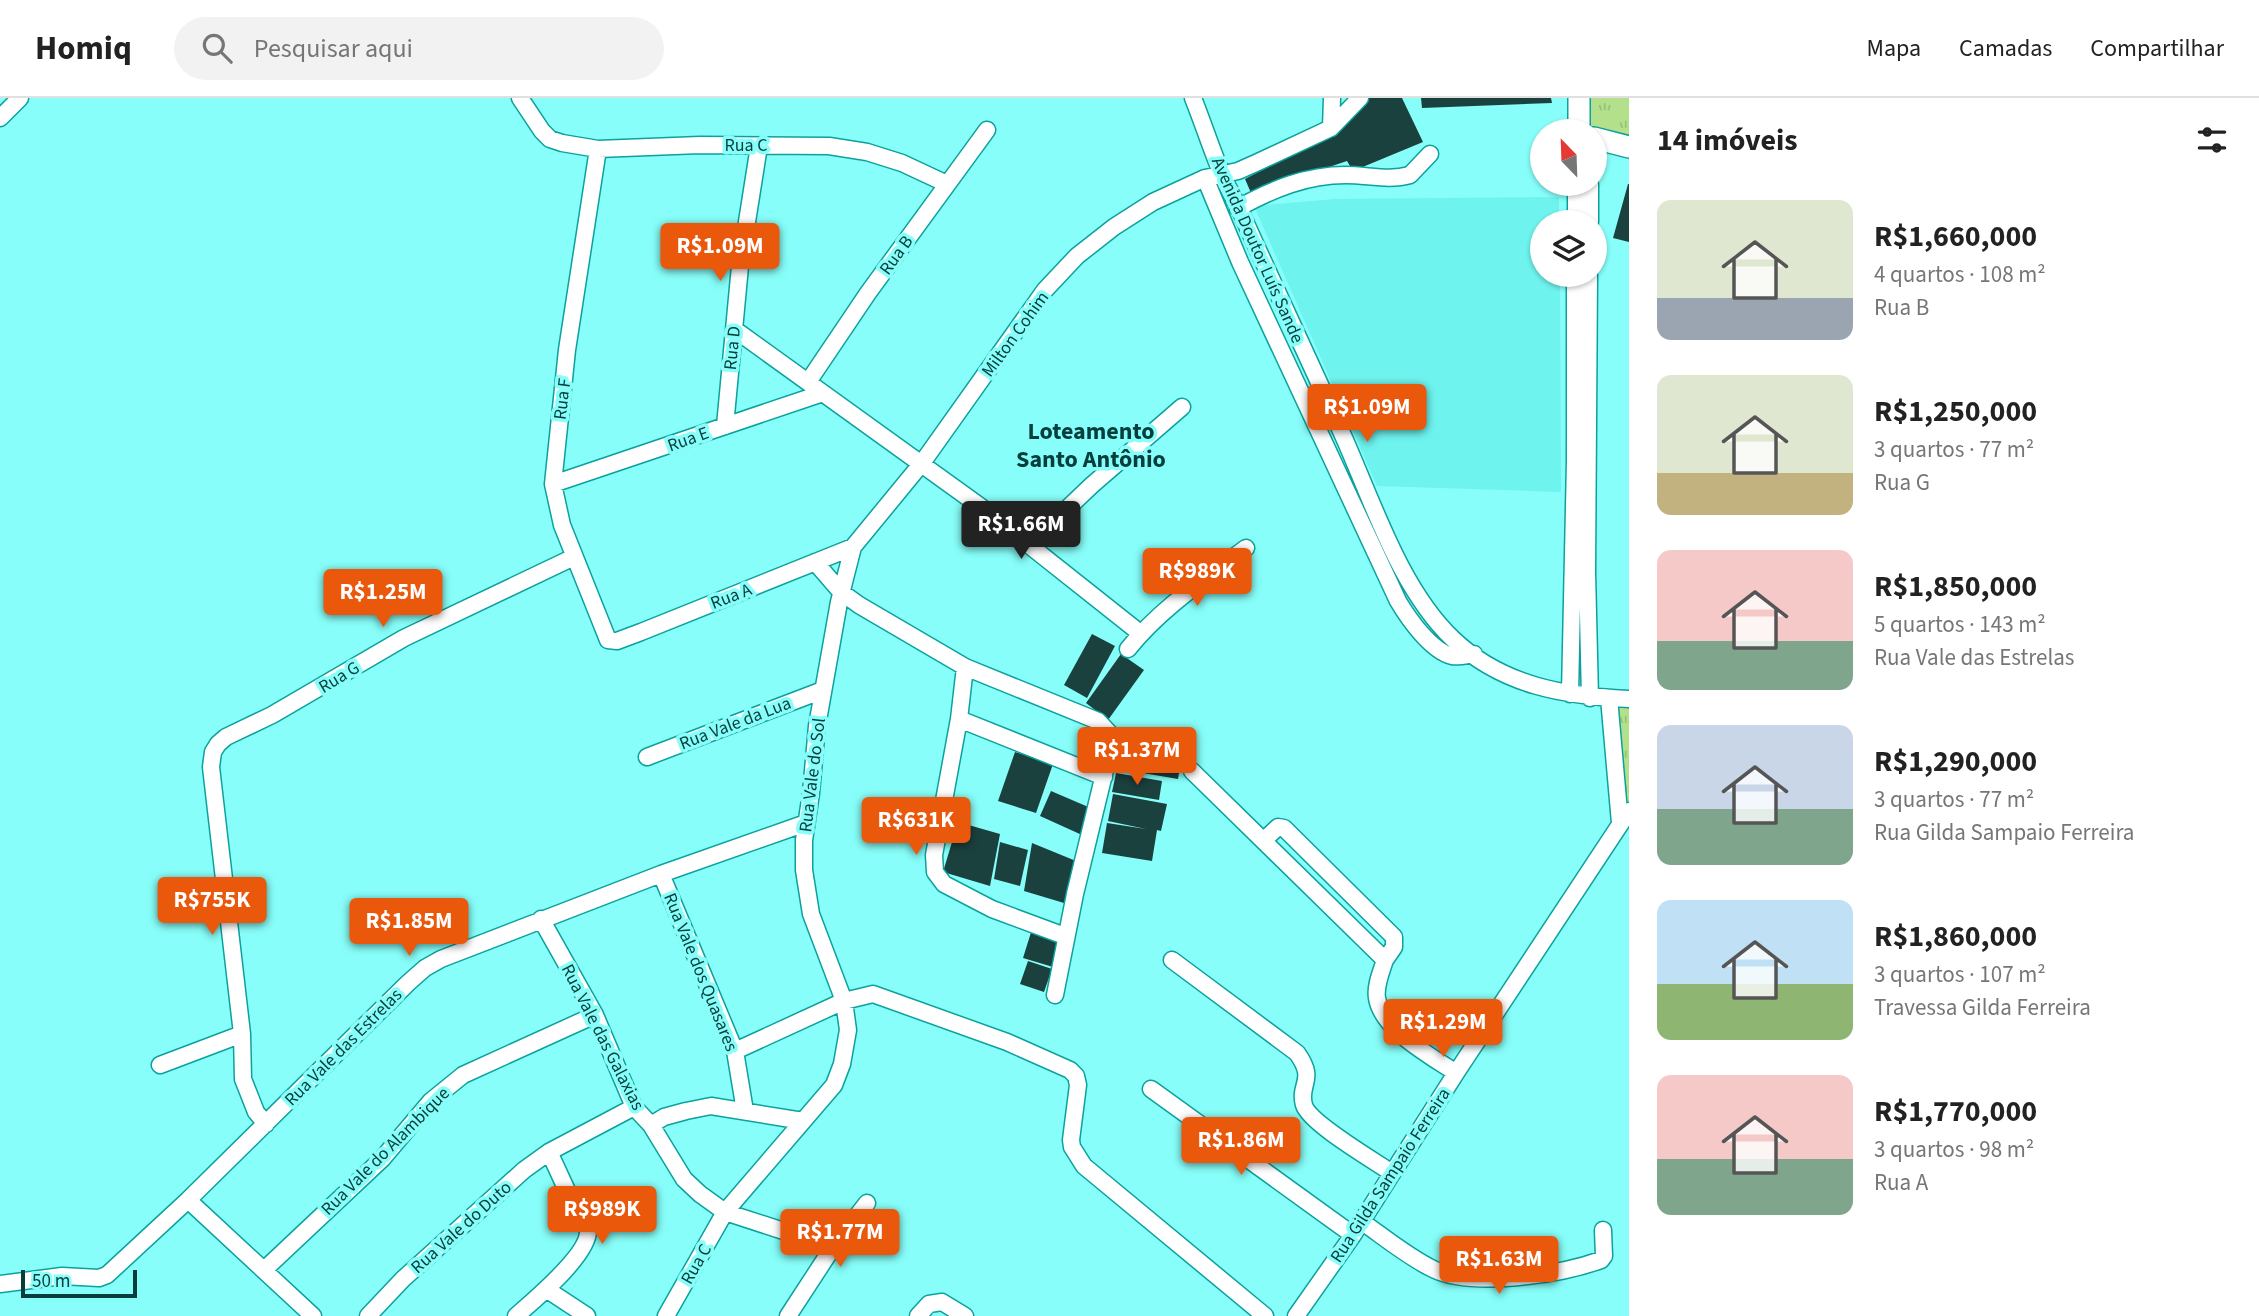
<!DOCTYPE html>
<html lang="pt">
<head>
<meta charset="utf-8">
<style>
  :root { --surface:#fff; --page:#f2f2f2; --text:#222; --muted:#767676; --line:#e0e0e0; --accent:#ea580c }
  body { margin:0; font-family:"Source Sans 3",sans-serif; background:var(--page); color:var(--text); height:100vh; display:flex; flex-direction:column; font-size:26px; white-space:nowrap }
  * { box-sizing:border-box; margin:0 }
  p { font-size:23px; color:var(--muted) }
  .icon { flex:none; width:38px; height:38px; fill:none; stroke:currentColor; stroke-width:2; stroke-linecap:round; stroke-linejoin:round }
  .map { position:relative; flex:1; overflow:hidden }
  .panel { display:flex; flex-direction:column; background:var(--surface); width:630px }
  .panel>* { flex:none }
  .needle { width:46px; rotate:337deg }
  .tools { position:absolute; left:1530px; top:21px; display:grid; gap:14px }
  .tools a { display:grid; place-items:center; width:77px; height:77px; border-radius:50%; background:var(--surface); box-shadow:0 2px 5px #0004; font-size:35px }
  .scale { position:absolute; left:21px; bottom:18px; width:116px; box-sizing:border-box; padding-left:7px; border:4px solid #053e3d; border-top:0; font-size:19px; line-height:24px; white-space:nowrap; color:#053e3d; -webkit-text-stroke:5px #87fef9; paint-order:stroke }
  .price { position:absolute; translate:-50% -60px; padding:0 16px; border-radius:7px; background:var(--accent); color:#fff; font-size:23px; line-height:46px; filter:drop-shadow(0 2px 4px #0008) }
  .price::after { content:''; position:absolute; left:50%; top:42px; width:21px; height:16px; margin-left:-10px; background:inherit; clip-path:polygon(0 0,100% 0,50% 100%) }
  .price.selected { background:#222; color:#fff }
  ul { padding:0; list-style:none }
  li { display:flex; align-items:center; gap:21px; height:175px; padding:0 28px }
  li span { display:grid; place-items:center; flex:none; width:196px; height:140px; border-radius:14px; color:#555 }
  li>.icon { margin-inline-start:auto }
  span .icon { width:84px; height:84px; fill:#fffc; stroke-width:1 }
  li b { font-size:30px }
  h2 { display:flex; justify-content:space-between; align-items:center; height:84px; padding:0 28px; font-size:30px }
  header { display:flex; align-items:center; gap:42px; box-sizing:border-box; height:98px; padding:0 35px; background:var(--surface); border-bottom:2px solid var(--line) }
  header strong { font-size:33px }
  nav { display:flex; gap:38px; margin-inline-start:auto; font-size:24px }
  .search { width:490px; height:63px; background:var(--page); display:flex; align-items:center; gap:18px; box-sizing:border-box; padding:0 24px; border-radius:38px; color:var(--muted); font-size:26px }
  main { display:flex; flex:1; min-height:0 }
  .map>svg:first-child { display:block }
</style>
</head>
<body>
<header>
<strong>Homiq</strong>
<div class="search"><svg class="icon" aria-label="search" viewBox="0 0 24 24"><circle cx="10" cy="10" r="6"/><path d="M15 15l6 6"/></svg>Pesquisar aqui</div>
<nav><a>Mapa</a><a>Camadas</a><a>Compartilhar</a></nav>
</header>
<main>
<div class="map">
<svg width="1629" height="1218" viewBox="0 0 1629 1218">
  <defs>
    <pattern id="grass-tufts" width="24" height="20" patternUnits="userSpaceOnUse" patternTransform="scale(1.75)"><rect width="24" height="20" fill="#b2e08b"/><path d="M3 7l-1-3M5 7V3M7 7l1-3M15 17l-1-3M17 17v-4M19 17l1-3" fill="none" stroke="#98c179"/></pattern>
  </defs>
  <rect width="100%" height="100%" fill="#87fef9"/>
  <path fill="#6ef3ee" d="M1559,99V124H1542V177H1560L1561,394L1377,388L1254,108L1335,101Z"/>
  <path fill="url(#grass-tufts)" d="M1579,0H1629V49L1589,33Z
    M1629,602V713L1620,725L1610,605Z"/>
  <path fill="#1b413f" d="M1367,0H1402L1423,44L1353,73L1347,63L1251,95L1245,81L1336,33Z
    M1421,0H1551L1552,5L1422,10Z
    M1628,86H1629V144L1613,140Z
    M1092,536L1115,548L1087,600L1064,587Z
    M1121,556L1144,572L1108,622L1086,605Z
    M1124,643L1183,652L1178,681L1119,671Z
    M1015,654L1053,666L1036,715L998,703Z
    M1116,675L1162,683L1159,702L1112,694Z
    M1051,693L1093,711L1082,737L1040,718Z
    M1113,696L1167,706L1161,733L1157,732L1152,763L1102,755L1107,725L1146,731L1108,723Z
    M958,724L1000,736L990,788L943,774Z
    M1000,744L1028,752L1020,788L994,781Z
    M1032,745L1076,763L1064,805L1024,793Z
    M1033,828L1062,837L1053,869L1023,860Z
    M1028,863L1052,871L1044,894L1020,886Z"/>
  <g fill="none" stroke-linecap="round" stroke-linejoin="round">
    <defs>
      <path id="minor" d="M520,0L542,33L550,41L562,45L598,51L700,47L829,48L867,54L902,65L947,86
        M1193,0C1203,25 1211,50 1221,74C1226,87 1234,100 1240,112C1273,186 1308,259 1341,333C1372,401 1399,490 1453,541C1502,588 1565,598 1629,601
        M0,20L20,0
        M1331,30L1332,0
        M598,51L567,252L553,386L562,427L608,542L617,543L641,534L853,449
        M1205,80L1240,164L1398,503C1408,520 1431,553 1452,558C1459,559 1467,557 1474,556
        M1238,110C1273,91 1306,77 1346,77C1368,77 1389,83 1410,77L1430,56
        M1576,124V86
        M1590,124V86
        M1589,177L1587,474L1590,600
        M734,231L981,409L1140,535
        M808,284L868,195L987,32
        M725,328L740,168L759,48
        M553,386L823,295
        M1029,447L1092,387L1182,309
        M815,464L841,494L859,507L965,569L1098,623L1113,639L1075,796L1055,897
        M1128,551C1160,511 1205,481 1246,450
        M965,569L959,621L934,757L935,774L944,786L992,811L1062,837H1067
        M1570,596L1575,363V177
        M1609,600L1620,725
        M959,621L1104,679
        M647,659L823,592
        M1192,673L1385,862C1381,874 1375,888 1377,900C1382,932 1431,958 1456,975
        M1264,742L1278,729L1284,730L1394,839V849L1385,862
        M661,776L735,953L745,1013
        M541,821L595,917L634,1009L651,1027L684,1081L700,1096L725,1114L833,1149
        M1172,862L1297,955C1317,983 1298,985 1304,1007C1309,1025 1375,1063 1392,1075
        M735,953L844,903L873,896L1007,944L1070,972L1076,978L1078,987L1071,1042L1072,1049L1084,1068L1265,1218
        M160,967L242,936
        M1151,991L1353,1137
        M266,1026L256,1014L243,981L242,936L211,669L213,654L218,646L226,639L272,617L404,540L574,459
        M651,1027L664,1019L686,1013L711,1008L803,1023
        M188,1102L313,1218
        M1361,1123C1384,1139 1408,1159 1433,1171C1472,1190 1560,1177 1601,1162L1604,1158L1603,1132
        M264,1172L382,1061L431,1003L463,977L595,917
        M0,1186L62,1178L99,1180L107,1177L188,1102L408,885L425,870L441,861L661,776L806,725
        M546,1191L587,1218
        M368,1218L403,1181L524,1072L549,1054L634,1009
        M516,1218C533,1203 590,1156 588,1132C587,1122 577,1112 572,1103C564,1087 557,1070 549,1054
        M666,1218L725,1114L834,987L842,966L848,932L844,903L811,816L804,772V742L811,695L817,628L839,504L853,449L922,365L1045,192L1077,158L1114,129L1153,104L1205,80L1238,73L1256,65L1331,30L1360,0
        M788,1218L833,1149L867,1105
        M918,1218L929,1206L942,1204L965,1218
        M1296,1218L1353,1137L1456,975L1629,713"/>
      <path id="major" d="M1579,33V0
        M1594,40L1629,49"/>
    </defs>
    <use href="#minor" stroke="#0ca19d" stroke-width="19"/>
    <use href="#major" stroke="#0ca19d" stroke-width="24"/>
    <use href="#minor" stroke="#fff" stroke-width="16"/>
    <use href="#major" stroke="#fff" stroke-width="21"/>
  </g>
  <g text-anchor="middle" stroke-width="7" stroke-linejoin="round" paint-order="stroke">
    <g font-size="18" fill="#053e3d" stroke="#87fef9">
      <text x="746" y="53">Rua C</text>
      <text transform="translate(1258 152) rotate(66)" y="6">Avenida Doutor Luís Sande</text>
      <text transform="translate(896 157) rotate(-54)" y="6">Rua B</text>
      <text transform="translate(1015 236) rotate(-54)" y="6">Milton Cohim</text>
      <text transform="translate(732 250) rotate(-84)" y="6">Rua D</text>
      <text transform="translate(562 301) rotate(-83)" y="6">Rua F</text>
      <text transform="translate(688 341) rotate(-20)" y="6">Rua E</text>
      <text transform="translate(731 498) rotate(-21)" y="6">Rua A</text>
      <text transform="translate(339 579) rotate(-31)" y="6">Rua G</text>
      <text transform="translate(735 625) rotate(-21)" y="6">Rua Vale da Lua</text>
      <text transform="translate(812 677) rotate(-83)" y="6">Rua Vale do Sol</text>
      <text transform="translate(701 874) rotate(68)" y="6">Rua Vale dos Quasares</text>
      <text transform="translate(603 939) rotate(63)" y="6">Rua Vale das Galaxias</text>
      <text transform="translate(343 949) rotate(-45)" y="6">Rua Vale das Estrelas</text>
      <text transform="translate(385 1053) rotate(-45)" y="6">Rua Vale do Alambique</text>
      <text transform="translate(1390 1077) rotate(-57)" y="6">Rua Gilda Sampaio Ferreira</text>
      <text transform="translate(461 1129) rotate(-42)" y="6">Rua Vale do Duto</text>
      <text transform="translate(696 1166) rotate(-60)" y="6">Rua C</text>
    </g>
    <g font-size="24" font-weight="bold" fill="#053e3d" stroke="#87fef9">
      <text x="1091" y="341">Loteamento<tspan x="1091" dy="28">Santo Antônio</tspan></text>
    </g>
  </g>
</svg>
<div class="tools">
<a><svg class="needle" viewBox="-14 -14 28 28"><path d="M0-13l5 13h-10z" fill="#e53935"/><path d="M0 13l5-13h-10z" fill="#767676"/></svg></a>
<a><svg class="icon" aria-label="layers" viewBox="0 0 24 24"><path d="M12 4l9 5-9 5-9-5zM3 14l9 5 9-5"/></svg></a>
</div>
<div class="scale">50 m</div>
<b class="price" style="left:720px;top:185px">R$1.09M</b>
<b class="price" style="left:1367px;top:346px">R$1.09M</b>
<b class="price selected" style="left:1021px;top:463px">R$1.66M</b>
<b class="price" style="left:1197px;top:510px">R$989K</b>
<b class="price" style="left:383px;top:531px">R$1.25M</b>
<b class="price" style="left:1137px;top:689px">R$1.37M</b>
<b class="price" style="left:916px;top:759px">R$631K</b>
<b class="price" style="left:212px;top:839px">R$755K</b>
<b class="price" style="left:409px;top:860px">R$1.85M</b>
<b class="price" style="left:1443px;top:961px">R$1.29M</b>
<b class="price" style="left:1241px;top:1079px">R$1.86M</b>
<b class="price" style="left:602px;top:1148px">R$989K</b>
<b class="price" style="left:840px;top:1171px">R$1.77M</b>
<b class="price" style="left:1499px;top:1198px">R$1.63M</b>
</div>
<section class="panel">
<h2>14 imóveis<svg class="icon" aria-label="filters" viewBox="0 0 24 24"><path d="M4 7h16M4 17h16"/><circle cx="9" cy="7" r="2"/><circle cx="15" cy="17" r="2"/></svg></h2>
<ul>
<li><span style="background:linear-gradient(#dfe7d0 70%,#9aa5b1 0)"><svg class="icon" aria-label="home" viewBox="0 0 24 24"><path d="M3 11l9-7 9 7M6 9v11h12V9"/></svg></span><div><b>R$1,660,000</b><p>4 quartos · 108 m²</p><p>Rua B</p></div></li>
<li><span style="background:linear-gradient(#dfe7d0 70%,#c2b280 0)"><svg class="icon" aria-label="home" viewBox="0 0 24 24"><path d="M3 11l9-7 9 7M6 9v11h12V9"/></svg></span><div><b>R$1,250,000</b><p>3 quartos · 77 m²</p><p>Rua G</p></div></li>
<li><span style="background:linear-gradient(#f6c9c9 65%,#7fa58c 0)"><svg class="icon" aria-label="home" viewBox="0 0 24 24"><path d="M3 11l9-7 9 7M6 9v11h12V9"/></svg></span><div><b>R$1,850,000</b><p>5 quartos · 143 m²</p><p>Rua Vale das Estrelas</p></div></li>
<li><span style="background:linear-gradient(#c9d6e8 60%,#7fa58c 0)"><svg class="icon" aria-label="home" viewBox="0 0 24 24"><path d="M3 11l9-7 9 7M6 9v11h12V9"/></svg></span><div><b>R$1,290,000</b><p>3 quartos · 77 m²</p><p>Rua Gilda Sampaio Ferreira</p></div></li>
<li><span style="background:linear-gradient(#bfe0f5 60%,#8fb573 0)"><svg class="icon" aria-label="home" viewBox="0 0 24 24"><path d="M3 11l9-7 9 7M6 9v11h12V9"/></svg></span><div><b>R$1,860,000</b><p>3 quartos · 107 m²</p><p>Travessa Gilda Ferreira</p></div></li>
<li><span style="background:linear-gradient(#f6c9c9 60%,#7fa58c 0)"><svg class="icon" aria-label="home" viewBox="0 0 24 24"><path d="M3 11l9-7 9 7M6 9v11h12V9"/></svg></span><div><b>R$1,770,000</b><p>3 quartos · 98 m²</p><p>Rua A</p></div></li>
</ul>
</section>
</main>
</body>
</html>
